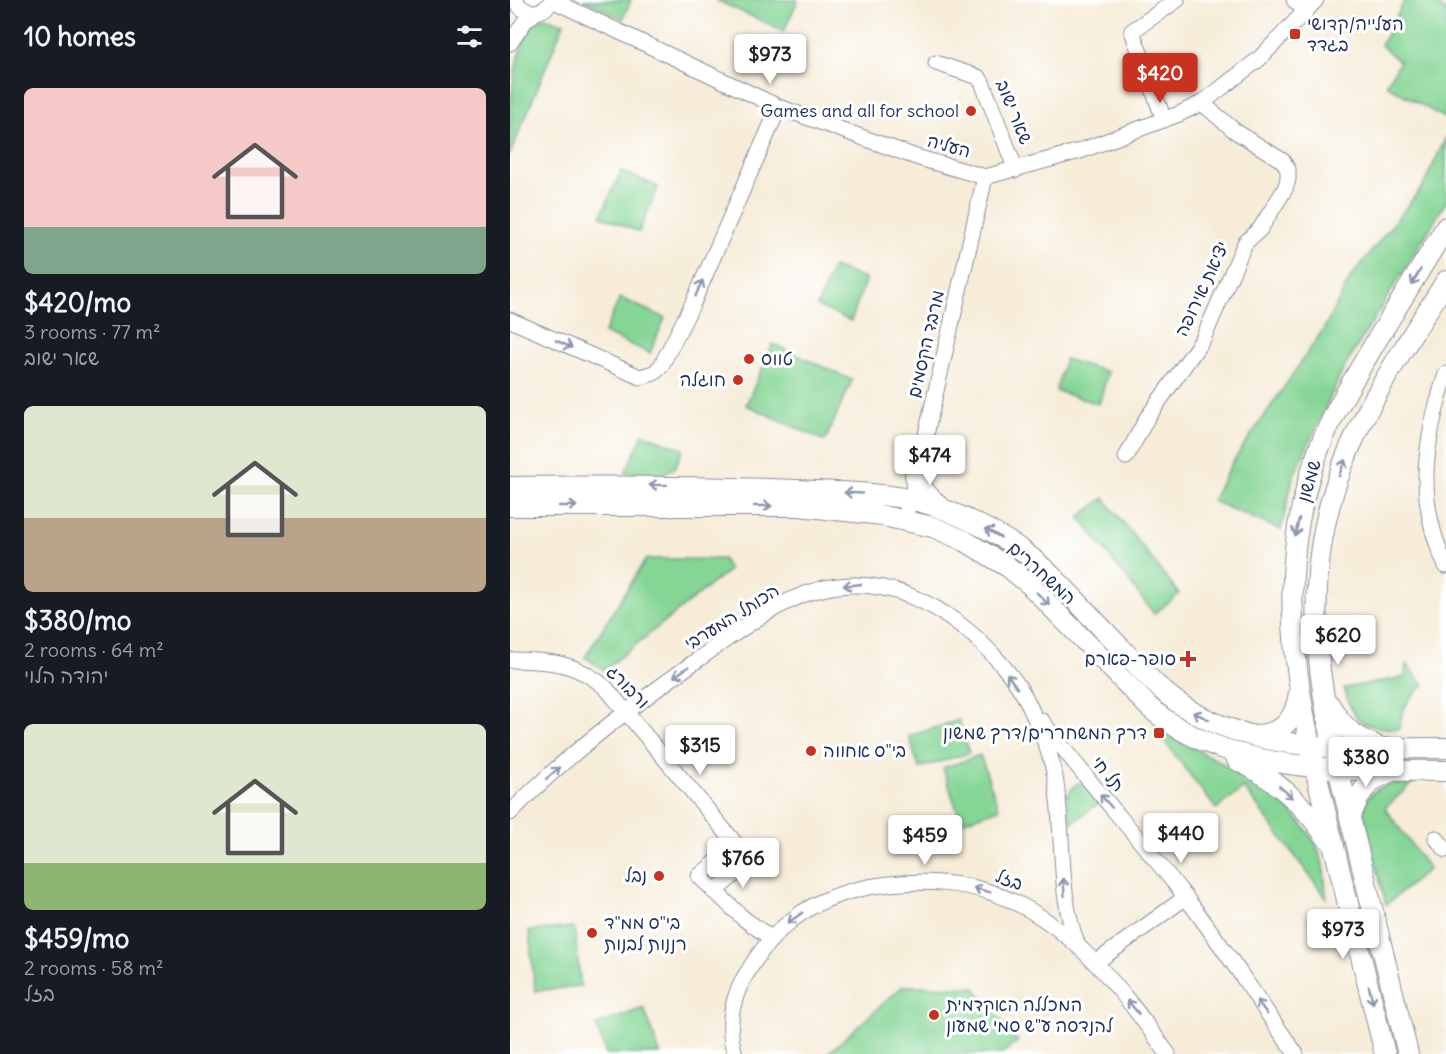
<!DOCTYPE html>
<html lang="en">
<head>
<meta charset="utf-8">
<style>
  :root { --surface:#171b24; --page:#242831; --text:#f1f3f6; --muted:#9ea1a6; --accent:#c8321e }
  body { margin:0; font-family:Delius,"Playpen Sans Hebrew",sans-serif; background:var(--page); color:var(--text); height:100vh; display:flex; flex-direction:column; font-size:22px; white-space:nowrap }
  * { box-sizing:border-box; margin:0 }
  p { font-size:20px; color:var(--muted) }
  .icon { flex:none; width:33px; height:33px; fill:none; stroke:currentColor; stroke-width:2; stroke-linecap:round; stroke-linejoin:round }
  .map { position:relative; flex:1; overflow:hidden }
  .drawer { display:flex; flex-direction:column; background:var(--surface); width:510px }
  .drawer>* { flex:none }
  .price { position:absolute; translate:-50% -51px; padding:0 14px; border-radius:6px; background:#fff; color:#222; font-size:20px; line-height:39px; filter:drop-shadow(0 2px 3px #0008) }
  .price::after { content:''; position:absolute; left:50%; top:36px; width:18px; height:14px; margin-left:-9px; background:inherit; clip-path:polygon(0 0,100% 0,50% 100%) }
  .price.active { background:var(--accent); color:#fff }
  ul { padding:0; list-style:none }
  li { display:grid; align-content:center; gap:12px; height:318px; padding:0 24px }
  li span { display:grid; place-items:center; height:186px; border-radius:9px; color:#555 }
  li>.icon { margin-inline-start:auto }
  span .icon { width:108px; height:108px; fill:#fffc; stroke-width:1 }
  li b { font-size:26px }
  h2 { display:flex; justify-content:space-between; align-items:center; height:72px; padding:0 24px; font-size:26px }
  main { display:flex; flex:1; min-height:0 }
  .map>svg:first-child { display:block }
</style>
</head>
<body>
<main>
<section class="drawer">
<h2>10 homes<svg class="icon" aria-label="filters" viewBox="0 0 24 24"><path d="M4 7h16M4 17h16"/><circle cx="9" cy="7" r="2"/><circle cx="15" cy="17" r="2"/></svg></h2>
<ul>
<li><span style="background:linear-gradient(#f6c9c9 75%,#7fa58c 0)"><svg class="icon" aria-label="home" viewBox="0 0 24 24"><path d="M3 11l9-7 9 7M6 9v11h12V9"/></svg></span><div><b>$420/mo</b><p>3 rooms · 77 m²</p><p>שאר ישוב</p></div></li>
<li><span style="background:linear-gradient(#dfe7d0 60%,#b9a48a 0)"><svg class="icon" aria-label="home" viewBox="0 0 24 24"><path d="M3 11l9-7 9 7M6 9v11h12V9"/></svg></span><div><b>$380/mo</b><p>2 rooms · 64 m²</p><p>יהודה הלוי</p></div></li>
<li><span style="background:linear-gradient(#dfe7d0 75%,#8fb573 0)"><svg class="icon" aria-label="home" viewBox="0 0 24 24"><path d="M3 11l9-7 9 7M6 9v11h12V9"/></svg></span><div><b>$459/mo</b><p>2 rooms · 58 m²</p><p>בזל</p></div></li>
</ul>
</section>
<div class="map">
<svg width="936" height="1054" viewBox="0 0 936 1054">
  <rect width="100%" height="100%" fill="#fff"/>
  <filter id="ink" filterUnits="userSpaceOnUse"><feTurbulence type="fractalNoise" baseFrequency=".0167" numOctaves="2"/><feDisplacementMap in="SourceGraphic" scale="12" xChannelSelector="R" yChannelSelector="G"/><feConvolveMatrix kernelMatrix="1 2 1 2 8 2 1 2 1" color-interpolation-filters="sRGB"/></filter>
  <filter id="wash" filterUnits="userSpaceOnUse"><feTurbulence type="fractalNoise" baseFrequency=".008" numOctaves="4" result="noise"/><feDisplacementMap in="SourceGraphic" scale="24" xChannelSelector="R" yChannelSelector="G"/><feGaussianBlur stdDeviation="1.35" result="paint"/><feColorMatrix in="noise" values="0 0 0 0 0 0 0 0 0 0 0 0 0 0 0 0 0 1.4 0 .05"/><feComposite in="paint" operator="in"/></filter>
  <g filter="url(#wash)">
    <rect width="100%" height="100%" fill="#f6ecd8"/>
    <path fill="#85d595" stroke="#50827a" stroke-width="1.5" d="M73,0H121L113,19Z
      M206,0H288L274,31Z
      M895,0H920L936,11V119L876,85L890,62L871,45Z
      M33,18L54,23L0,155C0,115 0,33 33,18Z
      M936,137V202L835,366L783,477L771,530L702,501L722,463L813,330L841,277L913,186Z
      M111,171L148,187L129,232L91,216Z
      M323,267L356,279L341,321L307,306Z
      M110,298L155,318L140,353L94,333Z
      M263,344L342,380L315,441L236,405Z
      M555,359L598,372L589,404L546,391Z
      M133,434L173,449L165,468L151,474L115,473Z
      M594,498L669,594L644,614L569,517Z
      M136,559H213L219,570L94,670L75,657Z
      M896,663L914,685C898,698 892,708 889,729C854,728 843,724 834,688L895,677Z
      M449,720L459,753L409,768L399,736Z
      M646,730C699,755 792,798 811,857C815,870 815,886 817,899L734,788L706,809Z
      M470,755L489,809L451,822L433,768Z
      M904,782L875,808L919,869L876,905L853,812C857,785 881,783 904,782Z
      M568,783L576,785L589,803L561,824C557,807 552,794 568,783Z
      M64,927L71,986L25,991L19,931Z
      M393,986L464,987L508,1041L491,1054H317Z
      M134,1008L150,1054H96L86,1025Z"/>
  </g>
  <g filter="url(#ink)">
    <g fill="none" stroke-linecap="round" stroke-linejoin="round">
      <defs>
        <path id="minor" d="M5,0C14,16 33,16 42,0
          M42,0L269,107L406,157L475,177L570,151L669,114L692,103L749,59L806,0
          M784,0L796,12
          M0,43L15,21L26,12
          M426,63L468,77L472,82L506,170
          M654,120L622,31L667,0
          M0,320L130,377L144,373L151,366L182,305L269,107
          M936,374C914,442 905,500 936,566
          M616,457L637,418L693,339L735,243L750,229L775,189L778,179V170L773,161L725,131L692,103
          M394,519L401,500L475,177
          M0,660C39,661 65,661 96,688L240,861L204,892
          M532,721C576,780 627,835 673,894C713,945 748,1001 786,1054
          M0,813C57,754 124,705 190,658C227,632 276,594 321,587C369,579 414,597 452,626C475,644 507,678 519,705C529,728 541,752 545,777C555,833 547,890 567,943
          M926,838L936,850
          M227,845L189,876L233,918L262,939
          M585,963L676,897
          M225,1054C215,1024 223,993 240,968C251,950 265,933 282,920C331,880 425,873 483,893C561,921 611,989 658,1054"/>
        <path id="major" d="M405,476L416,493L431,508
          M0,487C96,486 191,486 287,490C334,493 388,491 433,509C460,520 487,533 510,549C547,576 577,614 609,646C631,669 652,695 681,711C757,755 851,748 936,748
          M0,506H289L364,514L423,527L455,541L498,567L520,585L640,708C719,775 837,770 936,771
          M819,704C831,724 842,737 865,745
          M750,735C775,732 785,718 789,693
          M727,760C765,779 793,803 817,838
          M840,819C848,795 855,781 880,772
          M875,1054C858,985 841,916 824,847C792,717 759,590 805,460C819,418 843,381 865,343C889,304 912,266 936,227
          M898,1054C881,985 864,916 847,846C815,717 782,598 832,467C857,401 899,341 936,281"/>
      </defs>
      <use href="#minor" stroke="#888e9b" stroke-width="17"/>
      <use href="#major" stroke="#888e9b" stroke-width="22"/>
      <use href="#minor" stroke="#fff" stroke-width="15"/>
      <use href="#major" stroke="#fff" stroke-width="20"/>
    </g>
    <defs><path id="oneway-shaft" d="M-6 0H5M1.5-3L5.5 0L1.5 3" fill="none" stroke-width="1.6" stroke-linecap="round" stroke-linejoin="round" transform="scale(1.5)"/></defs>
    <g stroke="#8d97ae">
      <use href="#oneway-shaft" transform="translate(906 277) rotate(121)"/>
      <use href="#oneway-shaft" transform="translate(189 288) rotate(-66)"/>
      <use href="#oneway-shaft" transform="translate(54 344) rotate(24)"/>
      <use href="#oneway-shaft" transform="translate(832 468) rotate(-70)"/>
      <use href="#oneway-shaft" transform="translate(148 485) rotate(179)"/>
      <use href="#oneway-shaft" transform="translate(343 493) rotate(-177)"/>
      <use href="#oneway-shaft" transform="translate(58 506)"/>
      <use href="#oneway-shaft" transform="translate(253 506)"/>
      <use href="#oneway-shaft" transform="translate(787 527) rotate(104)"/>
      <use href="#oneway-shaft" transform="translate(483 533) rotate(-150)"/>
      <use href="#oneway-shaft" transform="translate(342 585) rotate(175)"/>
      <use href="#oneway-shaft" transform="translate(533 599) rotate(46)"/>
      <use href="#oneway-shaft" transform="translate(171 672) rotate(145)"/>
      <use href="#oneway-shaft" transform="translate(502 681) rotate(-126)"/>
      <use href="#oneway-shaft" transform="translate(691 716) rotate(-156)"/>
      <use href="#oneway-shaft" transform="translate(43 773) rotate(-41)"/>
      <use href="#oneway-shaft" transform="translate(776 792) rotate(41)"/>
      <use href="#oneway-shaft" transform="translate(596 801) rotate(-131)"/>
      <use href="#oneway-shaft" transform="translate(554 887) rotate(-93)"/>
      <use href="#oneway-shaft" transform="translate(472 890) rotate(-165)"/>
      <use href="#oneway-shaft" transform="translate(285 918) rotate(145)"/>
      <use href="#oneway-shaft" transform="translate(861 995) rotate(76)"/>
      <use href="#oneway-shaft" transform="translate(623 1007) rotate(-130)"/>
      <use href="#oneway-shaft" transform="translate(752 1007) rotate(-126)"/>
    </g>
  </g>
  <g fill="#c8321e" stroke="#fff" stroke-width="2">
    <rect x="779" y="28" width="12" height="12" rx="3"/>
    <circle cx="461" cy="111" r="6"/>
    <circle cx="239" cy="359" r="6"/>
    <circle cx="228" cy="380" r="6"/>
    <path d="M675 650h6v6h6v6h-6v6h-6v-6h-6v-6h6z"/>
    <rect x="643" y="727" width="12" height="12" rx="3"/>
    <circle cx="301" cy="751" r="6"/>
    <circle cx="149" cy="876" r="6"/>
    <circle cx="82" cy="933" r="6"/>
    <circle cx="424" cy="1015" r="6"/>
  </g>
  <g text-anchor="middle" stroke-width="6" stroke-linejoin="round" paint-order="stroke">
    <g font-size="18" fill="#1b2f5e" stroke="#fff" text-anchor="start">
      <text x="797" y="30">העלייה/קדושי<tspan x="797" dy="21">בגדד</tspan></text>
      <text x="449" y="117" text-anchor="end">Games and all for school</text>
      <text x="251" y="365">טווס</text>
      <text x="216" y="386" text-anchor="end">חוגלה</text>
      <text x="666" y="665" text-anchor="end">סופר-פארם</text>
      <text x="637" y="739" text-anchor="end">דרך המשחררים/דרך שמשון</text>
      <text x="313" y="757">בי"ס אחווה</text>
      <text x="137" y="882" text-anchor="end">נבל</text>
      <text x="94" y="929">בי"ס ממ"ד<tspan x="94" dy="21">רננות לבנות</tspan></text>
      <text x="436" y="1011">המכללה האקדמית<tspan x="436" dy="21">להנדסה ע"ש סמי שמעון</tspan></text>
    </g>
    <g font-size="18" fill="#1b2f5e" stroke="#fff">
      <text transform="translate(504 112) rotate(68)" y="6">שאר ישוב</text>
      <text transform="translate(439 146) rotate(16)" y="6">העליה</text>
      <text transform="translate(692 289) rotate(-65)" y="6">יציאת אירופה</text>
      <text transform="translate(416 344) rotate(-77)" y="6">מרבד הקסמים</text>
      <text transform="translate(799 481) rotate(-74)" y="6">שמשון</text>
      <text transform="translate(532 573) rotate(42)" y="6">המשחררים</text>
      <text transform="translate(222 617) rotate(-32)" y="6">הכותל המערבי</text>
      <text transform="translate(118 687) rotate(46)" y="6">ורבורג</text>
      <text transform="translate(598 774) rotate(49)" y="6">תל חי</text>
      <text transform="translate(499 880) rotate(21)" y="6">בזל</text>
    </g>
  </g>
</svg>
<b class="price" style="left:260px;top:85px">$973</b>
<b class="price active" style="left:650px;top:104px">$420</b>
<b class="price" style="left:420px;top:486px">$474</b>
<b class="price" style="left:828px;top:666px">$620</b>
<b class="price" style="left:190px;top:776px">$315</b>
<b class="price" style="left:856px;top:788px">$380</b>
<b class="price" style="left:671px;top:864px">$440</b>
<b class="price" style="left:415px;top:866px">$459</b>
<b class="price" style="left:233px;top:889px">$766</b>
<b class="price" style="left:833px;top:960px">$973</b>
</div>
</main>
</body>
</html>
